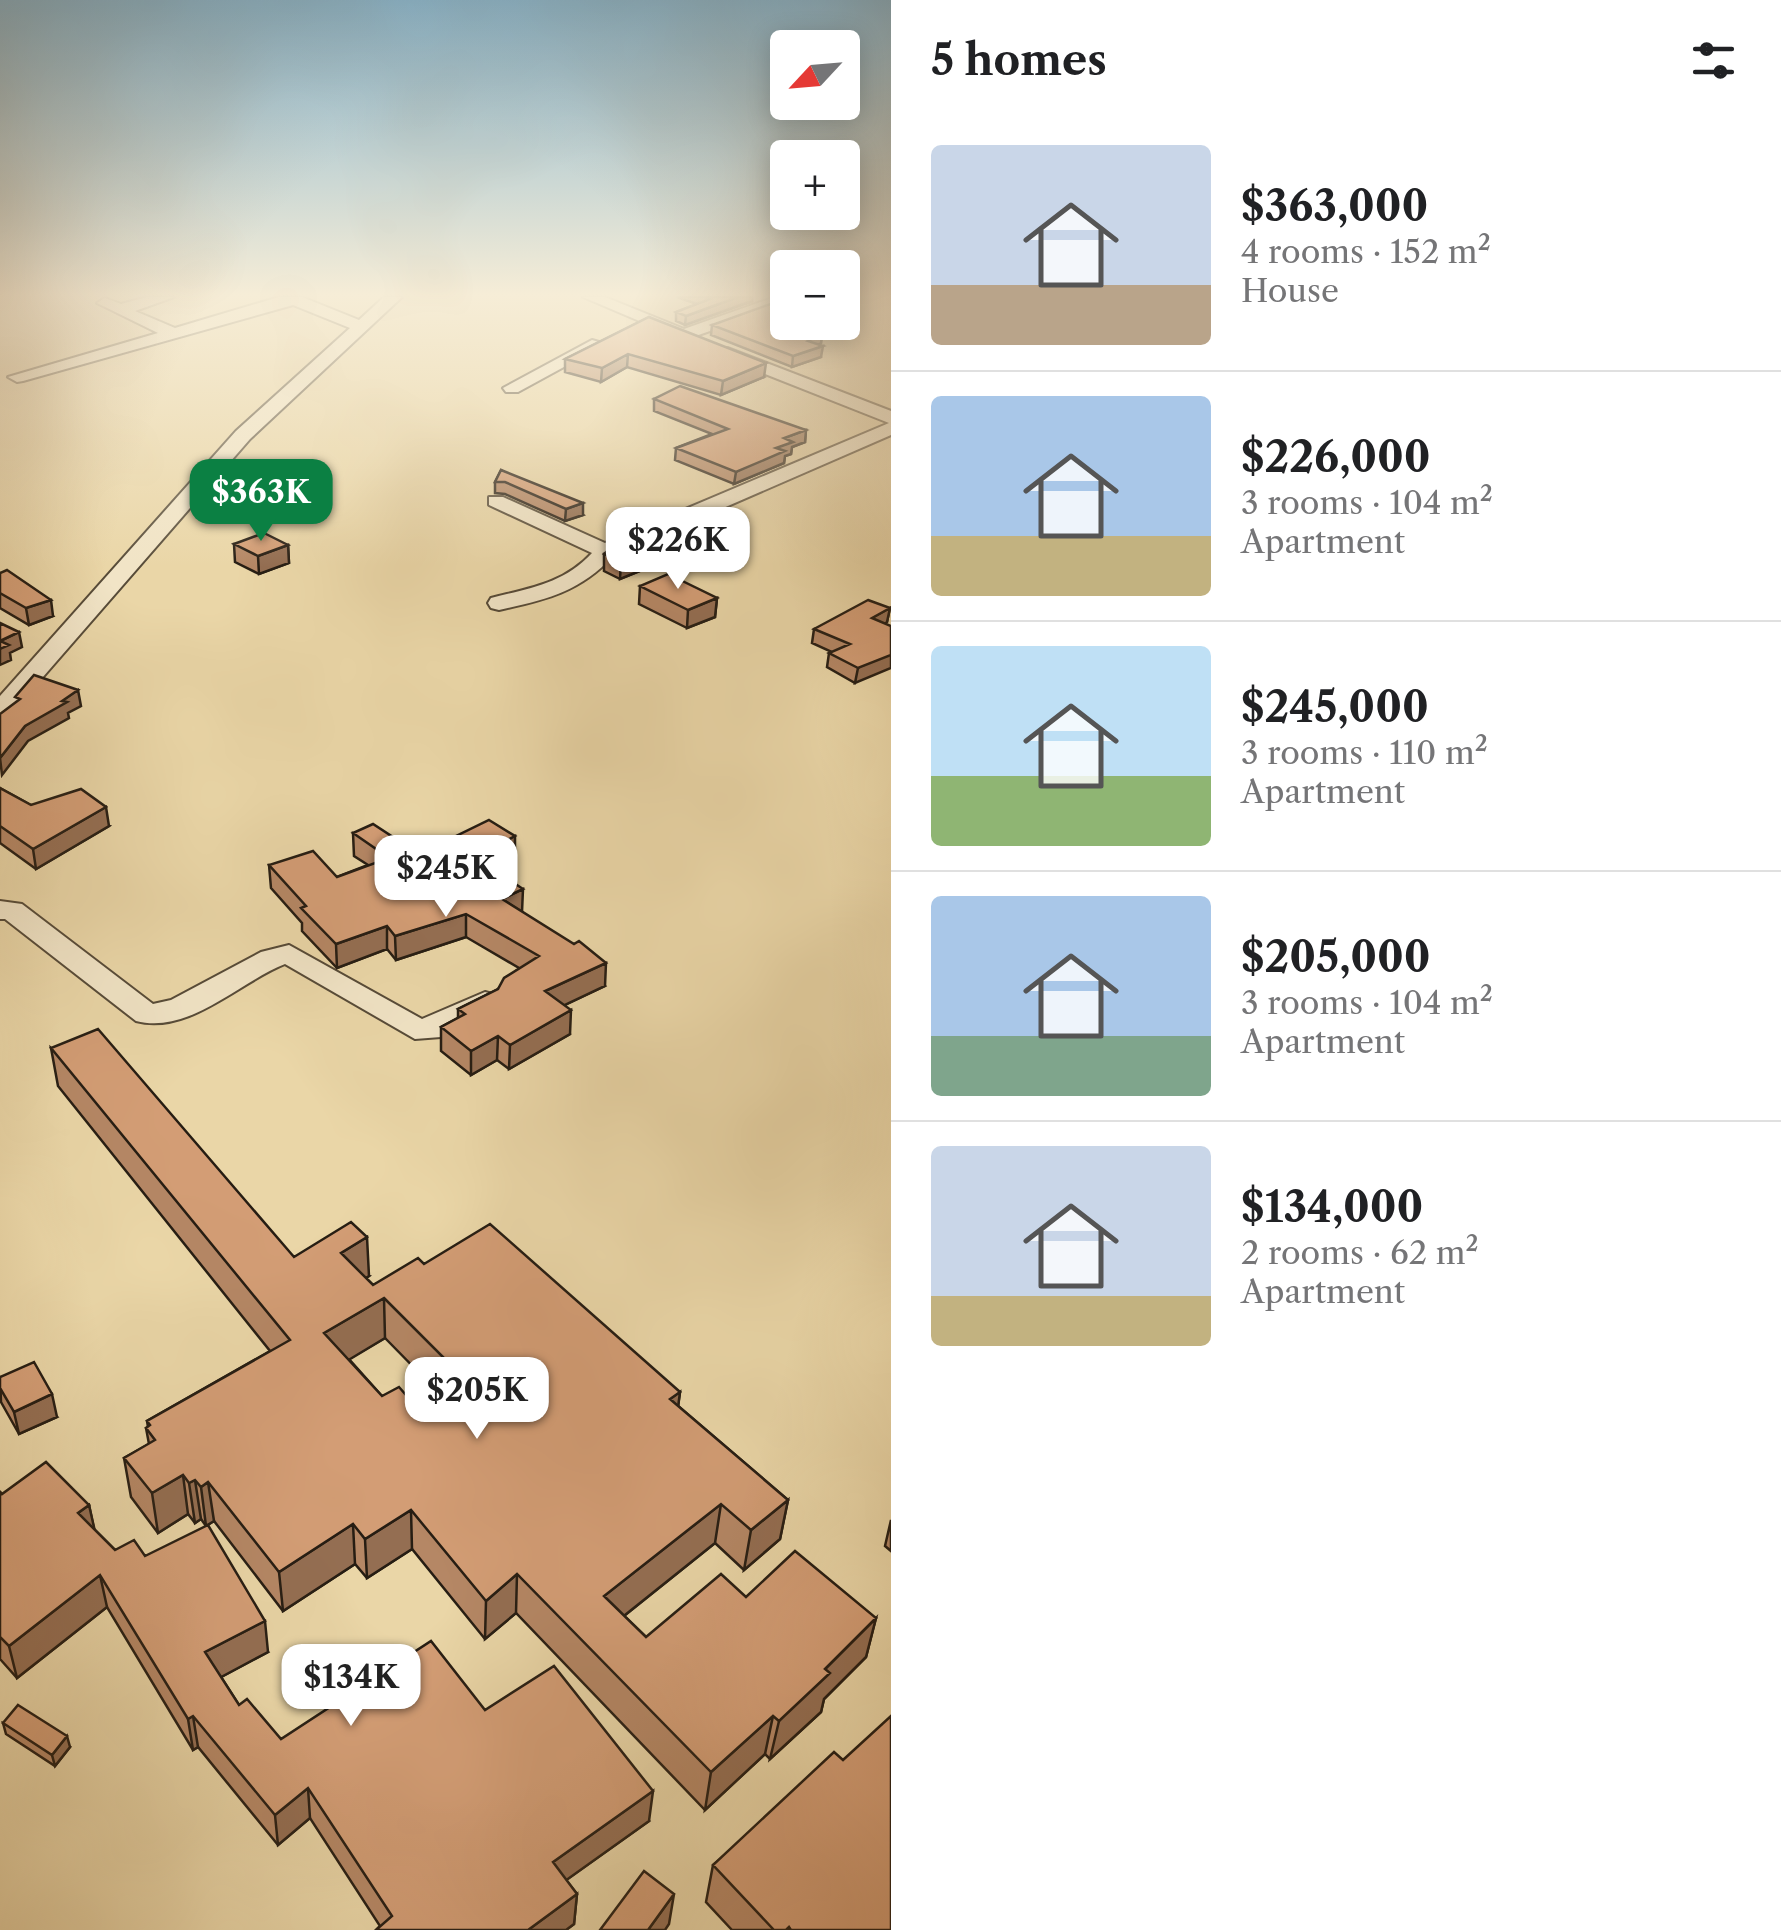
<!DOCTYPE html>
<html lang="en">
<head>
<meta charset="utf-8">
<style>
  :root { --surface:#fff; --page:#f6f6f6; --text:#202124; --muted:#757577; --line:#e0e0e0; --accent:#0b8043 }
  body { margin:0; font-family:"Libre Caslon Text",serif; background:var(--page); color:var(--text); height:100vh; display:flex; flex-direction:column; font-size:38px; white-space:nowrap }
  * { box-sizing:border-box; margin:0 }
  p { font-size:32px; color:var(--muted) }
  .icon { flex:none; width:55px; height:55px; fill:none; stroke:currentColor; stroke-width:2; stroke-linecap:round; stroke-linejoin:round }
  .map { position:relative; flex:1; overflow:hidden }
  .side { display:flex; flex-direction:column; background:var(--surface); width:890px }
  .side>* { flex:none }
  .needle { width:65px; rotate:244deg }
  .fabs { position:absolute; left:770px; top:30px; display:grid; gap:20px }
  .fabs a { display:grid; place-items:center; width:90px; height:90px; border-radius:10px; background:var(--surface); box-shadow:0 5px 25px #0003; font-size:50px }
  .price { position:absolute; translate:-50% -85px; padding:0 22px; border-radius:20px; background:#fff; color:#222; font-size:32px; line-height:65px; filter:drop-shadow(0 2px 5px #0008) }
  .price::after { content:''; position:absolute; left:50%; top:60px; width:30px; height:22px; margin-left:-15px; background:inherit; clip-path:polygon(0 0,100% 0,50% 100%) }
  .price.active { background:var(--accent); color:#fff }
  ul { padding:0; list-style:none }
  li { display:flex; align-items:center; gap:30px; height:250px; padding:0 40px }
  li+li { border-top:2px solid var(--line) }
  li span { display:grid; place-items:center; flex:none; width:280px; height:200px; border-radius:10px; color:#555 }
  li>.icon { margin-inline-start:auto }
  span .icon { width:120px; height:120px; fill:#fffc; stroke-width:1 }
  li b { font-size:42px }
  h2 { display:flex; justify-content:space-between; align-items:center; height:120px; padding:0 40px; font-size:42px }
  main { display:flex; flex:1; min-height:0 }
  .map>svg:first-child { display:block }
</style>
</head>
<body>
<main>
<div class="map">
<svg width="891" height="1930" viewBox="0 0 891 1930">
  <rect width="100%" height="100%" fill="#ead6a7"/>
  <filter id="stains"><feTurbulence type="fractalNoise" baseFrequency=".002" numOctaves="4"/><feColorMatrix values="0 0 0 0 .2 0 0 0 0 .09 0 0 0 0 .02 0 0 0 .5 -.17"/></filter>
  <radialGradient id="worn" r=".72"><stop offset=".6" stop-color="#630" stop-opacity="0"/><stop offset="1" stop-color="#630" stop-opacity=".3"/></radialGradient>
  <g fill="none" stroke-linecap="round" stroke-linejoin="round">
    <defs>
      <path id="minor" d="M147,297H174L135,311L175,328L279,297H302L359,320L384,297H402L250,439L9,716L0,718V696L236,431L350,328L293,305L23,381L17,382L8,377L158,333L97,303L105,298L121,304Z
        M583,297H605L684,329L775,297H788V304L684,340Z
        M592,340L606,344L518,392H506L503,388Z
        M728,348L891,411V435L613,556C580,592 545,600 499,610L491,608L488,603L491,598C530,588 563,584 592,553L489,505V497H503L605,543L889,423L722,357V349Z
        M0,901L22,904L153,1004L171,1000L261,952L289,945L422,1019L485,992L496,995L500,1002L496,1009L441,1037L415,1039L285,964C239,982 189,1035 136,1021L5,919H0Z"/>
    </defs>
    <use href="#minor" stroke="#574b38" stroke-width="4"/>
    <use href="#minor" fill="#f1e4c6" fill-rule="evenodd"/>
  </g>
  <path fill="#b58765" stroke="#261d13" stroke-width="2.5" fill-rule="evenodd" d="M677,297H752V301L685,325L676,321V312L697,304Z
    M649,317L764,377L721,395L627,367L601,382L565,372V359Z
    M712,325L812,330L822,333L821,343L819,345L821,357L792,367L711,335Z
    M654,399L806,430L805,442L792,447L791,454L785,456L784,463L734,484L675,460L676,448L712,434L654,411Z
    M501,470L583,515L565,521L505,494L495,493V482Z
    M234,544L288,545L289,563L259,574L235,562Z
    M689,551L620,579L604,571V554Z
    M0,573L53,616L29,625L0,608Z
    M640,586L717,598L715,617L687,628L639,604Z
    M890,608L887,622L885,623L855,683L827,667L829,653L832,652L812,643L814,629Z
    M0,788L31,805L109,826L36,869L0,843Z
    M353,833L419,854L515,859L494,869L522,912L605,986L564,1005L570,1034L509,1069L497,1060L471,1075L441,1051V1027L458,1018V1009L498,989L519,968L466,937L396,960L387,949L337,968L302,931V923L271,888L269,865L337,877L368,865L354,856Z
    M51,1048L294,1257L369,1276L366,1278L373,1285L424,1264L680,1392L678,1406L788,1500L780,1539L744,1570L715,1543L624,1616L646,1637L746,1597L876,1618L866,1657L824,1699L821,1712L770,1759L765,1754L705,1810L516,1613L485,1639L412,1549L367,1578L355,1564L283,1611L214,1521L206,1526L201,1519L195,1523L188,1514L158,1533L131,1497L124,1458L149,1444L146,1428L148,1427L147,1421L270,1351L58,1086ZM385,1338L434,1388L412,1402L382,1396L349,1359Z
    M0,1377L57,1417L19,1434L1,1402Z
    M0,1492L2,1494L89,1505L94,1529L115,1550L145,1556L268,1652L221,1677L239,1705L281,1739L485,1710L649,1821L566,1880L577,1894L574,1924L566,1930H376L380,1926L310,1818L278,1845L198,1747L193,1750L107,1607L17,1678L0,1659Z
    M891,1520V1551L885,1546Z
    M3,1723L70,1747L55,1766L6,1734Z
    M843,1760L891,1930H732L706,1902L713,1865Z"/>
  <path fill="#946e52" stroke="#261d13" stroke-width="2.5" d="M738,297H752V301L685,325L686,316Z
    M808,322H826L799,338L800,327Z
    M822,333L821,343L806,351L808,341Z
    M823,346L821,357L792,367L793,356Z
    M628,354L627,367L601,382L602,368Z
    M766,363L764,377L721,395L723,381Z
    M806,430L805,442L792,447L791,454L785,456L784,463L734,484L736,472L776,448L784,438Z
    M583,503V515L565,521L566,509Z
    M690,535L689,551L620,579L621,562Z
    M288,545L289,563L259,574L258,556Z
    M717,598L715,617L687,628L688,610Z
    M51,600L53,616L29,625L26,608Z
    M890,608L887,622L870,632L872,618Z
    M19,632L22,647L10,653L11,660L0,665V641Z
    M891,646V668L855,683L858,668Z
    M78,690L81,706L68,713L69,718L28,741L2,775L0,758L25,726Z
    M106,807L109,826L36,869L33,849Z
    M515,836V859L475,879V857Z
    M523,889L522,912L502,899Z
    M466,914V937L396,960L395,936Z
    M387,926V949L337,968L336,944Z
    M606,963L605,986L544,1015L545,991Z
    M571,1010L570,1034L509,1069L510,1045Z
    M498,1036L497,1060L471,1075V1051Z
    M367,1237L369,1276L343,1292L341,1253Z
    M384,1298L385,1338L327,1373L324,1333Z
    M680,1392L675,1431L670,1399Z
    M52,1394L57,1417L19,1434L14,1412Z
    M183,1475L188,1514L158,1533L152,1493Z
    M195,1480L201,1519L195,1523L189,1483Z
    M208,1482L214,1521L206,1526L201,1487Z
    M788,1500L780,1539L744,1570L751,1530Z
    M721,1504L715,1543L600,1635L604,1596Z
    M89,1505L96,1536L78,1513Z
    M411,1510L412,1549L367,1578L365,1539Z
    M353,1524L355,1564L283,1611L279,1572Z
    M517,1574L516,1613L485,1639L486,1601Z
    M100,1575L107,1607L17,1678L9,1646Z
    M876,1618L866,1657L824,1699L821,1712L770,1759L779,1721L825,1669Z
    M265,1621L268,1652L210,1683L205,1652Z
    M193,1716L198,1747L193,1750L188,1719Z
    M773,1716L765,1754L705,1810L711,1772Z
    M67,1736L70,1747L55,1766L52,1755Z
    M308,1788L310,1818L278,1845L275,1815Z
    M653,1791L649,1821L551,1891L553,1862Z
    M577,1894L574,1924L566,1930H528Z
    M674,1894L669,1924L665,1930H648Z"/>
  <path fill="#d39d75" stroke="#261d13" stroke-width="2.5" fill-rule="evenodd" d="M705,297H738L686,316L676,312L710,299Z
    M787,298L788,322H808L800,327L822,333L808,341L823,346L793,356L712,325Z
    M649,317L766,363L723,381L628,354L602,368L565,359Z
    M680,386L806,430L784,438L793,442L776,448L785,451L736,472L676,448L728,429L654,399Z
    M501,470L583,503L566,509L505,482H495Z
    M666,525L690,535L621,562L604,554L613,546Z
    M264,533L288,545L258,556L234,544Z
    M7,570L51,600L26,608L0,593V573Z
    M668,574L717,598L688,610L640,586Z
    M868,600L890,608L872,618L891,626V655L858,668L829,653L850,644L814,629Z
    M0,623L19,632L0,641L9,645L0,649Z
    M34,675L78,690L62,701L67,702L25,726L0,758V714L20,699L15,697Z
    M0,788L31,805L81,789L106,807L33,849L0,826Z
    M489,820L515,836L475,857L523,889L502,899L574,944L579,941L606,963L545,991L571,1010L510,1045L498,1036L471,1051L441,1027L465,1014L458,1009L498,989L504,978L539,956L466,914L395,936L387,926L336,944L301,908L306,906L269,865L313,851L337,877L389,858L353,833L373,824L419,854Z
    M98,1029L294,1257L351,1222L367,1237L341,1253L373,1285L418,1258L424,1264L490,1224L680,1392L670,1399L788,1500L751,1530L721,1504L604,1596L646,1637L721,1574L746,1597L795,1551L876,1618L825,1669L830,1673L779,1721L773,1716L711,1772L517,1574L486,1601L411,1510L365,1539L353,1524L279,1572L208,1482L201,1487L195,1480L189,1483L183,1475L152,1493L124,1458L155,1440L146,1428L150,1425L147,1421L290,1340L51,1048ZM384,1298L459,1373L412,1402L399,1387L382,1396L324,1333Z
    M34,1362L52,1394L14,1412L0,1388V1377Z
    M46,1462L89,1505L78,1513L115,1550L134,1540L145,1556L208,1525L265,1621L205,1652L239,1705L247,1699L281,1739L431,1641L485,1710L554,1666L653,1791L553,1862L577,1894L528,1930H376L392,1916L308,1788L275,1815L193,1716L188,1719L100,1575L9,1646L0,1637V1492L2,1494Z
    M18,1705L67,1736L52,1755L3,1723Z
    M891,1716V1930H791L789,1927L786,1930H774L713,1865L834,1752L843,1760Z
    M644,1871L674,1894L648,1930H600Z"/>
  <linearGradient id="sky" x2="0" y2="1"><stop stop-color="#88b6cf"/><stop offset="0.52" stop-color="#f6edd7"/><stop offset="1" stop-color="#f6edd7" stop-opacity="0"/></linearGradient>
  <rect width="891" height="567" fill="url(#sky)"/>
  <rect width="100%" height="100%" filter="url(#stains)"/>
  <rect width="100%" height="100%" fill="url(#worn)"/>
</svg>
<div class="fabs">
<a><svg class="needle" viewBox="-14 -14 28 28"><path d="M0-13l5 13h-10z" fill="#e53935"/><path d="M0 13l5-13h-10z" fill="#757577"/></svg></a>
<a>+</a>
<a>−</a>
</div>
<b class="price active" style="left:261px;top:544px">$363K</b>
<b class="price" style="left:678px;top:592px">$226K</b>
<b class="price" style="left:446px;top:920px">$245K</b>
<b class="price" style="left:477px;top:1442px">$205K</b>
<b class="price" style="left:351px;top:1729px">$134K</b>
</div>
<section class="side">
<h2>5 homes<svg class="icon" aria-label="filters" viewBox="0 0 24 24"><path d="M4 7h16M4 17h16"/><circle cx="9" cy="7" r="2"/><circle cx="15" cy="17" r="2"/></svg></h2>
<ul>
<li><span style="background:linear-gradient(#c9d6e8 70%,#b9a48a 0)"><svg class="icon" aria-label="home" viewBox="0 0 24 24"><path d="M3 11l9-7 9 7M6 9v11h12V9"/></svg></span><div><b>$363,000</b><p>4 rooms · 152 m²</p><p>House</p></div></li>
<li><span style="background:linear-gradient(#a9c7e8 70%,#c2b280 0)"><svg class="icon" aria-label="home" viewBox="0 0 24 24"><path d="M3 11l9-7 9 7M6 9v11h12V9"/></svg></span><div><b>$226,000</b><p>3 rooms · 104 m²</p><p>Apartment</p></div></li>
<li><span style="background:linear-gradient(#bfe0f5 65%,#8fb573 0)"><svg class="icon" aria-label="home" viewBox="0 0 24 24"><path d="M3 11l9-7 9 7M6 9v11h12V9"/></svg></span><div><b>$245,000</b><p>3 rooms · 110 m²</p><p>Apartment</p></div></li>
<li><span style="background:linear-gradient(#a9c7e8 70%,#7fa58c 0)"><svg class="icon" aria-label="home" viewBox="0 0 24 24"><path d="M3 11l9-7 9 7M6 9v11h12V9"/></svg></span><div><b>$205,000</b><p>3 rooms · 104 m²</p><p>Apartment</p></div></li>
<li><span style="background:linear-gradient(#c9d6e8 75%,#c2b280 0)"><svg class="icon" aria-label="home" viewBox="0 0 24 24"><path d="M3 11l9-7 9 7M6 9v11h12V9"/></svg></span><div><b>$134,000</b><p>2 rooms · 62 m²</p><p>Apartment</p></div></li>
</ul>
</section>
</main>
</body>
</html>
